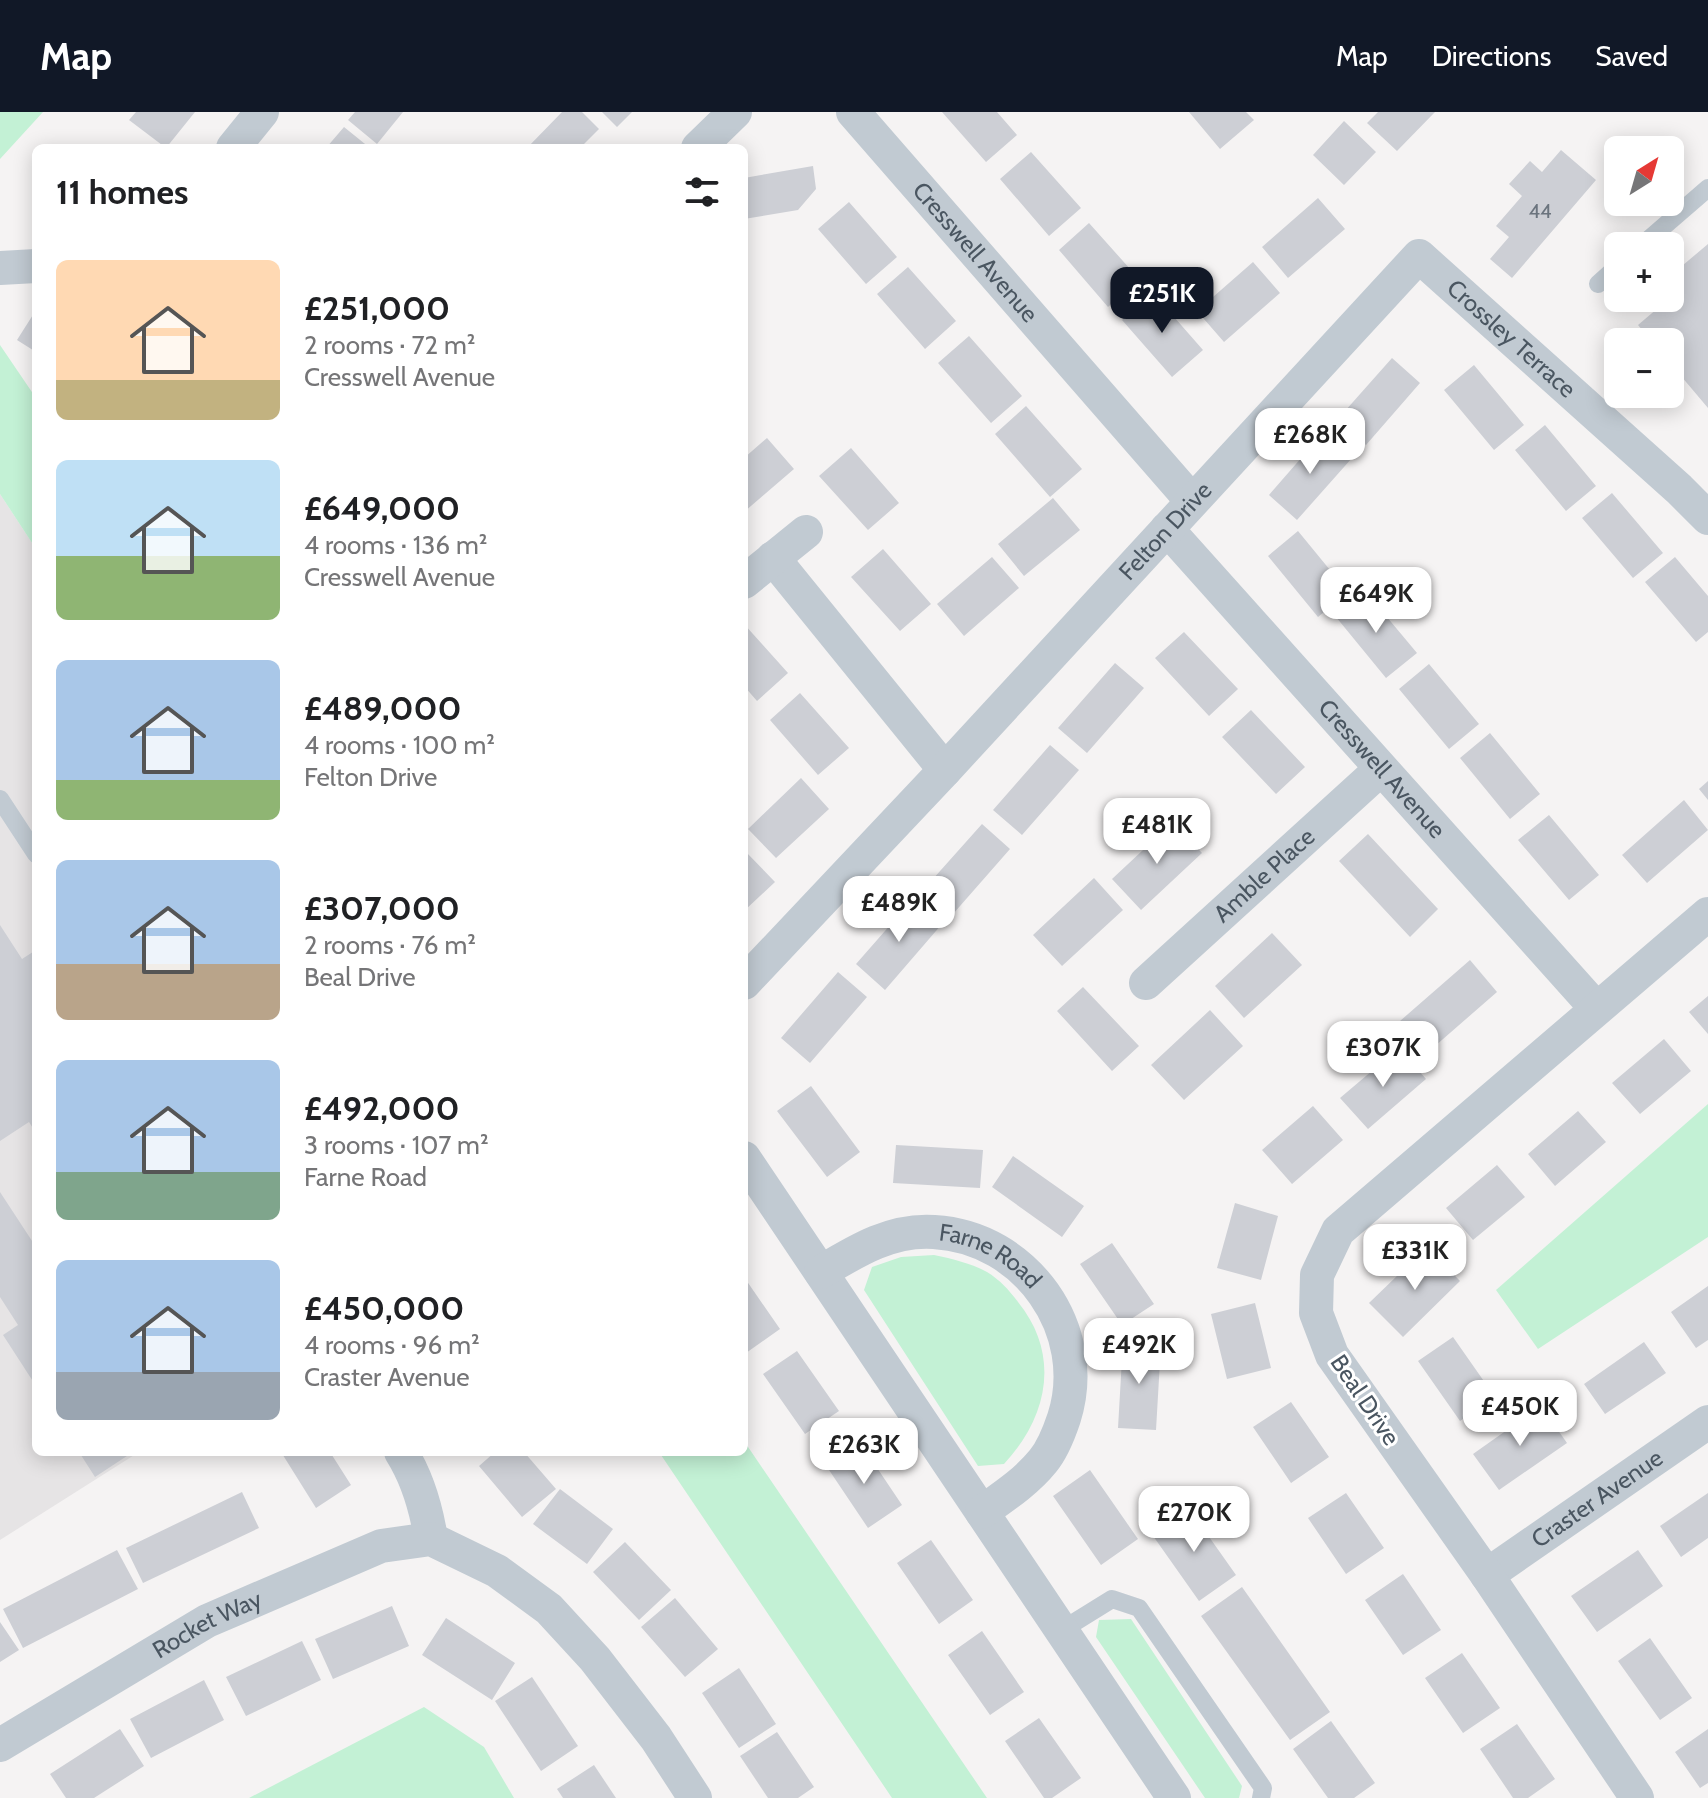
<!DOCTYPE html>
<html lang="en">
<head>
<meta charset="utf-8">
<style>
  :root { --surface:#fff; --page:#f6f6f6; --text:#202124; --muted:#757577; --accent:#111827 }
  body { margin:0; font-family:Cabin,sans-serif; background:var(--page); color:var(--text); height:100vh; display:flex; flex-direction:column; font-size:30px; white-space:nowrap }
  * { box-sizing:border-box; margin:0 }
  p { font-size:26px; color:var(--muted) }
  .icon { flex:none; width:44px; height:44px; fill:none; stroke:currentColor; stroke-width:2; stroke-linecap:round; stroke-linejoin:round }
  .map { position:relative; flex:1; overflow:hidden }
  .details { position:absolute; left:32px; top:32px; width:716px; height:1312px; display:flex; flex-direction:column; background:var(--surface); border-radius:12px; box-shadow:0 4px 20px #0003 }
  .details>* { flex:none }
  .needle { width:52px; rotate:37deg }
  .fabs { position:absolute; left:1604px; top:24px; display:grid; gap:16px }
  .fabs a { display:grid; place-items:center; width:80px; height:80px; border-radius:12px; background:var(--surface); box-shadow:0 4px 20px #0003; font-size:40px }
  .price { position:absolute; translate:-50% -68px; padding:0 18px; border-radius:16px; background:#fff; color:#222; font-size:26px; line-height:52px; filter:drop-shadow(0 2px 4px #0008) }
  .price::after { content:''; position:absolute; left:50%; top:48px; width:24px; height:18px; margin-left:-12px; background:inherit; clip-path:polygon(0 0,100% 0,50% 100%) }
  .price.active { background:var(--accent); color:#fff }
  ul { padding:0; list-style:none }
  li { display:flex; align-items:center; gap:24px; height:200px; padding:0 24px }
  li span { display:grid; place-items:center; flex:none; width:224px; height:160px; border-radius:12px; color:#555 }
  li>.icon { margin-inline-start:auto }
  span .icon { width:96px; height:96px; fill:#fffc; stroke-width:1 }
  li b { font-size:34px }
  h2 { display:flex; justify-content:space-between; align-items:center; height:96px; padding:0 24px; font-size:34px }
  header { display:flex; align-items:center; gap:48px; box-sizing:border-box; height:112px; padding:0 40px; background:var(--accent); color:#fff }
  header strong { font-size:38px }
  nav { display:flex; gap:44px; margin-inline-start:auto; font-size:28px }
  .map>svg:first-child { display:block }
</style>
</head>
<body>
<header>
<strong>Map</strong>
<nav><a>Map</a><a>Directions</a><a>Saved</a></nav>
</header>
<div class="map">
<svg width="1708" height="1686" viewBox="0 0 1708 1686">
  <rect width="100%" height="100%" fill="#f5f3f3"/>
  <path fill="#e6e4e5" d="M0,382L36,437V1340H139L0,1428Z"/>
  <path fill="#c3f1d5" d="M0,0H43L0,47Z
    M0,233L36,286V437L0,382Z
    M1708,992V1125L1538,1237L1496,1178Z
    M934,1143C953,1147 970,1151 987,1160C1000,1168 1009,1178 1018,1190C1061,1243 1048,1305 1004,1352L978,1354L864,1178L872,1155L901,1145Z
    M744,1329L987,1686H892L659,1340H744Z
    M1131,1507L1242,1674L1239,1686H1205L1096,1525L1099,1508Z
    M424,1595L484,1635L514,1686H249Z"/>
  <path fill="#cdcfd5" d="M136,0H195L166,36L129,8Z
    M355,0H403L377,32L348,8Z
    M562,0H582L599,17L580,36H527Z
    M602,0H632L617,15Z
    M942,0H997L1017,23L986,50Z
    M1189,0H1246L1254,8L1220,37Z
    M1378,0H1435L1397,39L1367,11Z
    M1344,9L1376,40L1344,73L1313,43Z
    M344,15L370,36H326Z
    M1561,38L1596,68L1512,166L1490,147L1509,125L1496,114L1522,84L1509,72L1530,49L1542,60Z
    M1031,40L1081,96L1049,124L1000,67Z
    M813,54L816,77L798,98L744,107V66Z
    M1318,86L1345,117L1288,166L1262,135Z
    M849,90L897,145L866,172L818,117Z
    M1089,111L1139,167L1108,195L1059,138Z
    M1708,132V296L1670,251V230H1652L1638,213L1665,190L1662,186H1670V164Z
    M1253,150L1280,181L1224,230L1197,199Z
    M908,155L956,209L925,237L877,182Z
    M1153,181L1203,238L1172,265L1122,208Z
    M36,198V240L17,228Z
    M969,224L1022,284L991,311L938,251Z
    M1392,246L1420,271L1366,333L1337,308Z
    M1474,253L1524,313L1494,338L1444,278Z
    M1026,294L1082,357L1050,385L995,322Z
    M1545,313L1596,374L1566,399L1515,338Z
    M1323,321L1352,346L1297,408L1269,383Z
    M767,326L794,357L744,400V346Z
    M851,336L899,391L868,418L819,364Z
    M1612,381L1663,441L1633,466L1582,406Z
    M1053,386L1080,418L1024,464L998,432Z
    M1298,419L1348,480L1318,505L1268,444Z
    M883,437L931,492L900,519L851,465Z
    M992,445L1019,476L964,524L937,492Z
    M1675,445L1708,484V520L1696,530L1645,470Z
    M1366,480L1417,541L1386,566L1336,505Z
    M744,512L788,561L757,589L744,574Z
    M1184,520L1238,577L1209,604L1155,546Z
    M1115,551L1144,576L1087,641L1058,616Z
    M1429,552L1479,612L1449,637L1399,577Z
    M800,581L849,636L818,663L770,608Z
    M1251,598L1305,655L1276,682L1222,625Z
    M1490,621L1540,682L1510,707L1460,646Z
    M1050,633L1079,658L1022,723L993,698Z
    M801,666L829,697L776,746L748,717Z
    M1708,669V688L1699,677Z
    M1684,688L1708,718L1647,771L1622,743Z
    M1549,703L1599,763L1569,788L1518,728Z
    M1173,710L1202,741L1141,798L1112,767Z
    M982,712L1010,737L953,802L924,777Z
    M1368,722L1438,797L1410,825L1339,749Z
    M746,740L775,770L744,799V742Z
    M1094,766L1123,798L1062,854L1033,823Z
    M913,787L942,812L885,878L856,852Z
    M0,813L22,847L36,838V1021L29,1010L0,1029Z
    M1272,821L1302,853L1244,906L1215,874Z
    M1470,848L1497,880L1427,941L1400,909Z
    M838,860L867,885L810,951L781,926Z
    M1083,875L1139,934L1112,959L1057,899Z
    M1708,884V922L1689,900Z
    M1210,898L1243,934L1184,988L1151,953Z
    M1664,927L1691,959L1640,1002L1612,971Z
    M1399,936L1426,967L1368,1017L1340,986Z
    M811,974L860,1040L827,1065L777,999Z
    M1313,994L1343,1028L1292,1072L1262,1038Z
    M1578,999L1606,1030L1555,1074L1528,1042Z
    M896,1033L983,1038L980,1076L893,1071Z
    M1013,1044L1084,1094L1062,1125L992,1075Z
    M1497,1053L1525,1085L1473,1128L1446,1096Z
    M0,1080L36,1135V1274L3,1223L18,1213L0,1185Z
    M1235,1091L1278,1104L1261,1168L1217,1156Z
    M1112,1131L1154,1192L1122,1213L1080,1152Z
    M1427,1135L1460,1169L1403,1225L1369,1191Z
    M744,1165L780,1217L746,1241L744,1238Z
    M1708,1174V1228L1696,1236L1671,1200Z
    M1255,1191L1271,1256L1227,1267L1211,1202Z
    M1453,1225L1495,1285L1460,1309L1418,1249Z
    M1123,1229L1161,1232L1156,1318L1118,1316Z
    M1644,1230L1666,1261L1605,1302L1584,1272Z
    M797,1239L839,1299L805,1322L763,1262Z
    M1291,1290L1329,1345L1291,1371L1253,1315Z
    M1541,1294L1567,1331L1499,1378L1473,1342Z
    M861,1332L902,1393L868,1416L827,1355Z
    M79,1340H133L95,1365Z
    M281,1340H330L351,1373L316,1396Z
    M495,1340H524L556,1377L522,1405L479,1354Z
    M1090,1358L1138,1427L1101,1453L1053,1384Z
    M560,1377L613,1417L587,1452L533,1412Z
    M242,1380L259,1416L143,1471L126,1436Z
    M1346,1381L1384,1436L1346,1462L1308,1406Z
    M1708,1381V1426L1681,1445L1660,1414Z
    M1188,1395L1236,1463L1199,1489L1151,1421Z
    M931,1428L973,1488L939,1512L897,1451Z
    M625,1430L671,1478L639,1508L593,1460Z
    M117,1438L138,1477L23,1536L3,1497Z
    M1638,1438L1663,1474L1597,1520L1571,1484Z
    M1403,1462L1441,1518L1403,1543L1365,1488Z
    M1242,1475L1330,1600L1290,1628L1201,1504Z
    M675,1486L718,1537L685,1565L641,1515Z
    M392,1494L409,1534L333,1567L315,1527Z
    M446,1506L515,1551L492,1588L422,1543Z
    M0,1510L19,1538L0,1550Z
    M982,1519L1024,1580L990,1603L948,1543Z
    M1650,1526L1692,1586L1660,1608L1618,1549Z
    M302,1529L321,1568L246,1604L226,1565Z
    M1462,1541L1500,1596L1463,1621L1425,1566Z
    M739,1556L776,1612L739,1636L702,1581Z
    M532,1565L578,1634L541,1659L495,1589Z
    M204,1568L224,1608L151,1646L130,1607Z
    M1039,1606L1081,1666L1052,1686H1044L1005,1629Z
    M1331,1609L1375,1671L1354,1686H1328L1293,1637Z
    M1517,1612L1555,1667L1528,1686H1513L1480,1637Z
    M120,1617L144,1654L94,1686H66L50,1662Z
    M1708,1617V1671L1700,1676L1675,1640Z
    M777,1620L814,1675L798,1686H768L740,1644Z
    M594,1653L616,1686H563L557,1677Z"/>
  <g fill="none" stroke-linecap="round" stroke-linejoin="round">
    <path stroke="#c1cad2" stroke-width="18" d="M1641,134L1708,76
      M1598,172L1618,154
      M0,687L36,742
      M1062,1518L1112,1487L1139,1496L1263,1676L1261,1686"/>
    <g stroke="#c1cad2" stroke-width="34">
      <path id="s1" d="M853,0L1192,389"/>
      <path d="M233,36L262,0"/>
      <path d="M698,36L735,0"/>
      <path d="M0,156L36,154"/>
      <path id="s2" d="M1167,417L1596,896"/>
      <path d="M773,446L945,658"/>
      <path d="M744,470L806,420"/>
      <path id="s3" d="M744,871L945,658L1419,144L1679,377L1708,406"/>
      <path id="s4" d="M1146,871L1381,657"/>
      <path d="M744,1046L1174,1686"/>
      <path id="s5" d="M821,1160C856,1139 891,1117 934,1120C1026,1125 1092,1218 1064,1306C1059,1321 1053,1337 1043,1349C1026,1370 1003,1385 982,1400"/>
      <path d="M401,1340C418,1367 426,1395 431,1427"/>
      <path id="s6" d="M1487,1463L1708,1310"/>
      <path id="s7" d="M0,1633L207,1509L381,1434L431,1427L497,1459L549,1497L595,1547L656,1626L695,1686"/>
      <path d="M1637,1686L1487,1463L1332,1243L1316,1201L1317,1163L1338,1119L1708,802"/>
    </g>
  </g>
  <g text-anchor="middle" stroke-width="6" stroke-linejoin="round" paint-order="stroke">
    <g font-size="20" fill="#6b747e">
      <text x="1540" y="106">44</text>
    </g>
    <g font-size="24" fill="#4a5661" stroke="#fff">
      <text dy="8" stroke="none"><textPath href="#s1" startOffset="186">Cresswell Avenue</textPath></text>
      <text dy="8" stroke="none"><textPath href="#s3" startOffset="1116">Crossley Terrace</textPath></text>
      <text dy="8" stroke="none"><textPath href="#s3" startOffset="618">Felton Drive</textPath></text>
      <text dy="8" stroke="none"><textPath href="#s2" startOffset="322">Cresswell Avenue</textPath></text>
      <text dy="8" stroke="none"><textPath href="#s4" startOffset="160">Amble Place</textPath></text>
      <text dy="8" stroke="none"><textPath href="#s5" startOffset="184">Farne Road</textPath></text>
      <text transform="translate(1365 1288) rotate(56)" y="8">Beal Drive</text>
      <text dy="8" stroke="none"><textPath href="#s6" startOffset="134">Craster Avenue</textPath></text>
      <text dy="8" stroke="none"><textPath href="#s7" startOffset="240">Rocket Way</textPath></text>
    </g>
  </g>
</svg>
<div class="fabs">
<a><svg class="needle" viewBox="-14 -14 28 28"><path d="M0-13l5 13h-10z" fill="#e53935"/><path d="M0 13l5-13h-10z" fill="#757577"/></svg></a>
<a>+</a>
<a>−</a>
</div>
<b class="price active" style="left:1162px;top:223px">£251K</b>
<b class="price" style="left:1310px;top:364px">£268K</b>
<b class="price" style="left:1376px;top:523px">£649K</b>
<b class="price" style="left:1157px;top:754px">£481K</b>
<b class="price" style="left:899px;top:832px">£489K</b>
<b class="price" style="left:1383px;top:977px">£307K</b>
<b class="price" style="left:1415px;top:1180px">£331K</b>
<b class="price" style="left:1139px;top:1274px">£492K</b>
<b class="price" style="left:1520px;top:1336px">£450K</b>
<b class="price" style="left:864px;top:1374px">£263K</b>
<b class="price" style="left:1194px;top:1442px">£270K</b>
<section class="details">
<h2>11 homes<svg class="icon" aria-label="filters" viewBox="0 0 24 24"><path d="M4 7h16M4 17h16"/><circle cx="9" cy="7" r="2"/><circle cx="15" cy="17" r="2"/></svg></h2>
<ul>
<li><span style="background:linear-gradient(#ffd9b3 75%,#c2b280 0)"><svg class="icon" aria-label="home" viewBox="0 0 24 24"><path d="M3 11l9-7 9 7M6 9v11h12V9"/></svg></span><div><b>£251,000</b><p>2 rooms · 72 m²</p><p>Cresswell Avenue</p></div></li>
<li><span style="background:linear-gradient(#bfe0f5 60%,#8fb573 0)"><svg class="icon" aria-label="home" viewBox="0 0 24 24"><path d="M3 11l9-7 9 7M6 9v11h12V9"/></svg></span><div><b>£649,000</b><p>4 rooms · 136 m²</p><p>Cresswell Avenue</p></div></li>
<li><span style="background:linear-gradient(#a9c7e8 75%,#8fb573 0)"><svg class="icon" aria-label="home" viewBox="0 0 24 24"><path d="M3 11l9-7 9 7M6 9v11h12V9"/></svg></span><div><b>£489,000</b><p>4 rooms · 100 m²</p><p>Felton Drive</p></div></li>
<li><span style="background:linear-gradient(#a9c7e8 65%,#b9a48a 0)"><svg class="icon" aria-label="home" viewBox="0 0 24 24"><path d="M3 11l9-7 9 7M6 9v11h12V9"/></svg></span><div><b>£307,000</b><p>2 rooms · 76 m²</p><p>Beal Drive</p></div></li>
<li><span style="background:linear-gradient(#a9c7e8 70%,#7fa58c 0)"><svg class="icon" aria-label="home" viewBox="0 0 24 24"><path d="M3 11l9-7 9 7M6 9v11h12V9"/></svg></span><div><b>£492,000</b><p>3 rooms · 107 m²</p><p>Farne Road</p></div></li>
<li><span style="background:linear-gradient(#a9c7e8 70%,#9aa5b1 0)"><svg class="icon" aria-label="home" viewBox="0 0 24 24"><path d="M3 11l9-7 9 7M6 9v11h12V9"/></svg></span><div><b>£450,000</b><p>4 rooms · 96 m²</p><p>Craster Avenue</p></div></li>
</ul>
</section>
</div>
</body>
</html>
